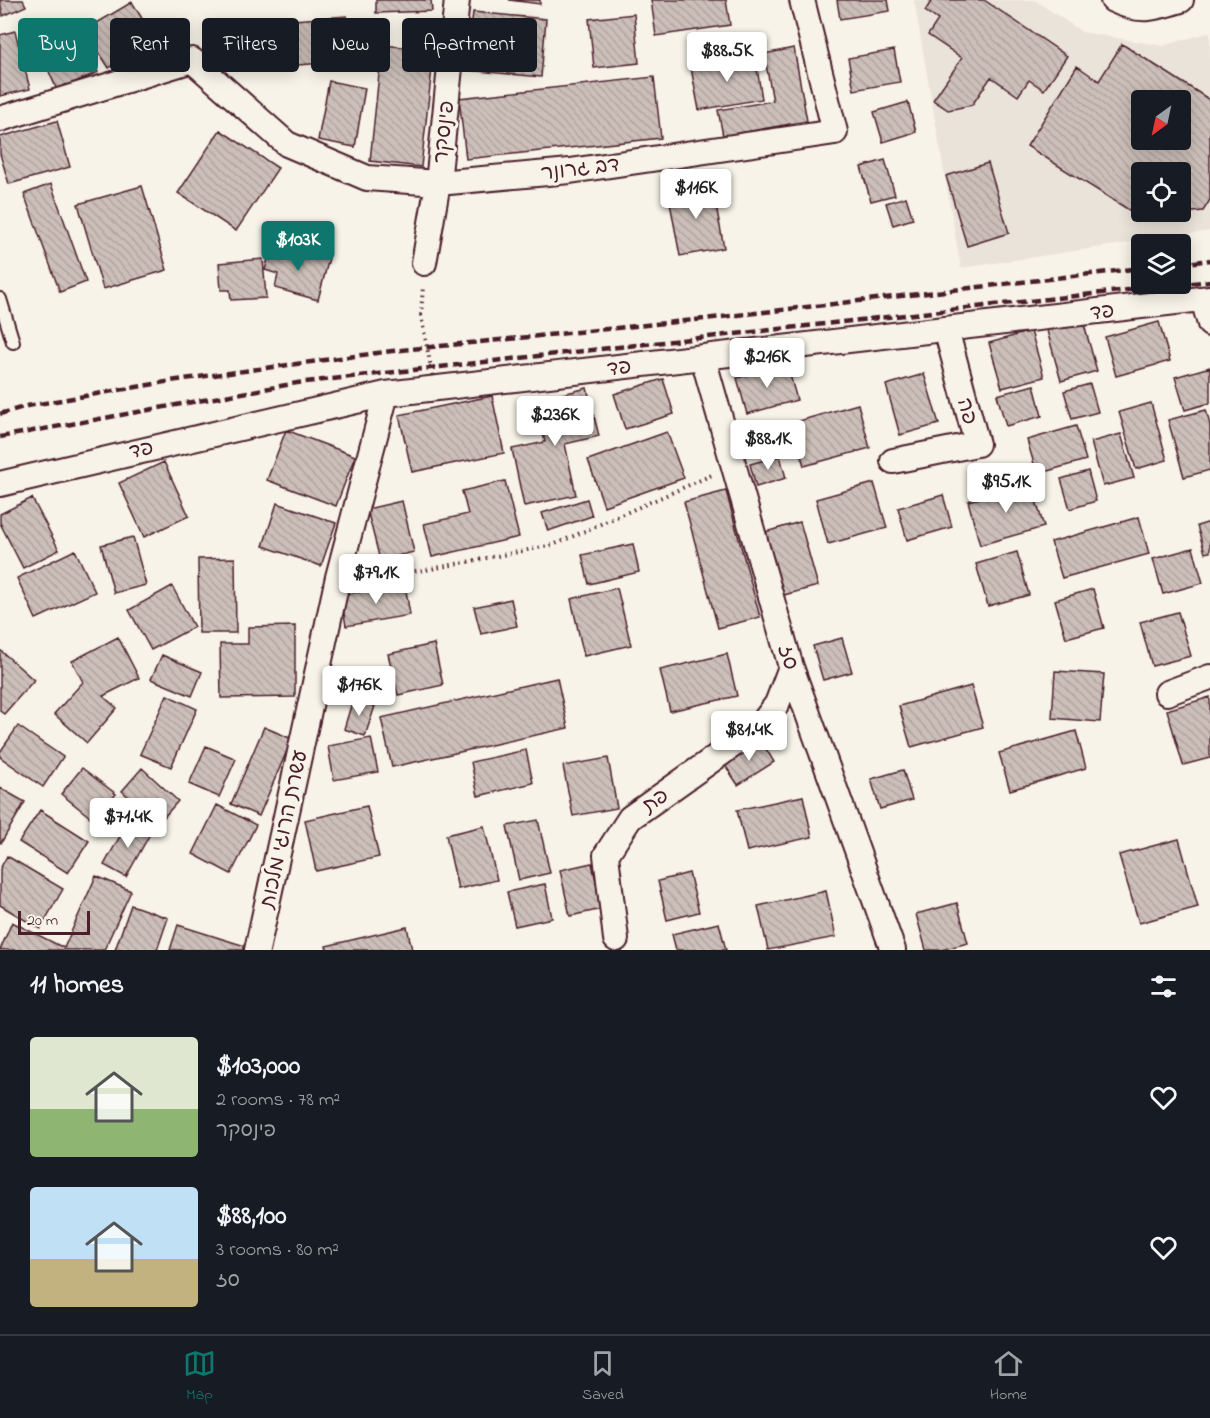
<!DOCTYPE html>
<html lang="en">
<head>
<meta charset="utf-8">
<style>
  :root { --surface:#171b24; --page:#20242c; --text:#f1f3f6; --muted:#9ea1a6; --line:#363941; --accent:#0f766e }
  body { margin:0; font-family:"Indie Flower","Playpen Sans Hebrew",sans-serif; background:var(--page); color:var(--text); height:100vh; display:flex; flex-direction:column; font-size:22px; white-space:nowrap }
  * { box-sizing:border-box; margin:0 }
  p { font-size:20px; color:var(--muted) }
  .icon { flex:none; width:33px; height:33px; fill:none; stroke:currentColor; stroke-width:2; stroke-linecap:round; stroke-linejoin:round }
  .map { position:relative; height:950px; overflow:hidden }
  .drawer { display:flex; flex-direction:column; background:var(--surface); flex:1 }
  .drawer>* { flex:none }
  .top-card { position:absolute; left:18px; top:18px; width:600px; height:54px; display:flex; gap:12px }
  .needle { width:39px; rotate:213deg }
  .buttons { position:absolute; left:1131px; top:90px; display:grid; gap:12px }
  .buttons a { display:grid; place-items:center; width:60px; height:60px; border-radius:6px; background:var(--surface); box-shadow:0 3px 15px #0003; font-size:30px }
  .scale { position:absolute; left:18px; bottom:15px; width:72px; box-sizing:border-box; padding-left:6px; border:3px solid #4a1f2b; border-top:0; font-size:16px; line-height:21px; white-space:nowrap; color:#4a1f2b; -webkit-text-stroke:4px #f7f3e8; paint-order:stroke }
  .price { position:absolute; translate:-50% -51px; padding:0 14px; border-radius:6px; background:#fff; color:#222; font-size:20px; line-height:39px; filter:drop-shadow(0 2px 3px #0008) }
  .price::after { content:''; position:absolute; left:50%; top:36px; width:18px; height:14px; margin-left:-9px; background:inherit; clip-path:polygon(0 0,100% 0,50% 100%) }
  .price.active { background:var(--accent); color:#fff }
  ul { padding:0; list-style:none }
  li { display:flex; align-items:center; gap:18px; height:150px; padding:0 30px }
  li span { display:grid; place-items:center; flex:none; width:168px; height:120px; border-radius:6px; color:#555 }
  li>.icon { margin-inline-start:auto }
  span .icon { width:72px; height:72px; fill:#fffc; stroke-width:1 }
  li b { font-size:26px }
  h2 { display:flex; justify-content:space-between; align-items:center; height:72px; padding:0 30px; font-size:26px }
  .chip { padding:0 21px; border-radius:6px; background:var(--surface); box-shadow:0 3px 15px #0003; font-size:21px; line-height:54px }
  .chip.active { background:var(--accent); color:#fff }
  .tab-bar { display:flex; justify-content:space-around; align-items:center; height:84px; border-top:2px solid var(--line); background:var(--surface); font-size:16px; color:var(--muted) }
  .tab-bar a { display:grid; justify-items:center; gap:3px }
  .tab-bar .active { color:var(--accent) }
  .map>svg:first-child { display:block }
</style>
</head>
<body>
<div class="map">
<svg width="1210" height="950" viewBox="0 0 1210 950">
  <defs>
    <pattern id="building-back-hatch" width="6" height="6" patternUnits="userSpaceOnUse" patternTransform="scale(1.5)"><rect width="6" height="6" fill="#ccbfb9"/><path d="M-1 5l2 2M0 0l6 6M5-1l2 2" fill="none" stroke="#b1a49f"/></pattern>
  </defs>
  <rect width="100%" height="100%" fill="#f7f3e8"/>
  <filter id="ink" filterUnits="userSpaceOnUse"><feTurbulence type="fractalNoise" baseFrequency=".0167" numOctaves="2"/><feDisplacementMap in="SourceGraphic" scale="12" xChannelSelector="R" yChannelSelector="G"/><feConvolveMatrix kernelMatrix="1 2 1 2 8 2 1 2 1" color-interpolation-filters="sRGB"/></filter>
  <g filter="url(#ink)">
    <path fill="#eae3da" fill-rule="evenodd" d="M914,0H1035L1082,32L1163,46L1210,32V231L961,268ZM1142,100H1180V140H1142ZM1142,172H1180V212H1142Z"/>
    <path fill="url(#building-back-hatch)" stroke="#4a1f2b" stroke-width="1.5" fill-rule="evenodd" d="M0,0H23L26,6L3,16Z
      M376,0H431L432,11L376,13Z
      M509,0H540V4Z
      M651,0H726L730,25L656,36Z
      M837,0H888L890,11L840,19Z
      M932,0H984L1067,56L1044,90L1029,80L1018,96L991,77L972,105L948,110L933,100L962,58L928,35L938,20L925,11Z
      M132,2L155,40L109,68L85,30Z
      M473,12L546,19L541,77L467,70Z
      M634,14L639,63L594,68L589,19Z
      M347,16L351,61L284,66L280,21Z
      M15,31L30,89L0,96V35Z
      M81,36L98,72L57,90L41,53Z
      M1122,44L1210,100V200L1203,211L1140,217L1027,146L1077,66L1099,81ZM1142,100H1180V140H1142ZM1142,172H1180V212H1142Z
      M382,45L434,50L421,167L370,161Z
      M794,48L807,121L723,136L718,110L773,101L764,54Z
      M894,50L900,82L854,90L848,58Z
      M755,56L762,99L699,110L691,68Z
      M654,77L661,138L466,159L459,98Z
      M329,81L365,88L355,147L318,140Z
      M908,102L916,132L883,142L874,112Z
      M57,121L70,167L9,184L0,154V137Z
      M220,130L278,168L236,231L178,193Z
      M885,160L895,195L871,201L861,167Z
      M988,163L1009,233L967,246L946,176Z
      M51,184L86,282L60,292L24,194Z
      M712,184L724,248L680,256L668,192Z
      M142,186L167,270L103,289L78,204Z
      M906,197L913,219L893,225L886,203Z
      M283,246L329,258L318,300L275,288L278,274L265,270L270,252L281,255Z
      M263,259L266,298L231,300L230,290H221L219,263Z
      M1082,317L1097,371L1061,381L1046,327Z
      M1159,322L1170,361L1116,376L1105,337Z
      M1031,331L1044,377L1002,388L989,343Z
      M787,364L797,400L747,414L737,378Z
      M1210,367V403L1185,410L1175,377Z
      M924,374L939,424L900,435L886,385Z
      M663,379L674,414L625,429L614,394Z
      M1090,384L1098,412L1072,419L1064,391Z
      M1034,385L1042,416L1006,426L997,395Z
      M587,388L599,436L565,444L576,495L524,506L512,449L545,442L535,401Z
      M492,396L504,453L412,472L399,415Z
      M1151,403L1167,460L1136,469L1119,412Z
      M858,404L870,448L804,466L792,423Z
      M1206,410L1210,425V470L1184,477L1168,420Z
      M1076,426L1086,460L1037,474L1027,440Z
      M286,430L355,456L336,506L267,480Z
      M667,432L684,478L604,506L588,460Z
      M1121,434L1134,478L1103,486L1091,442Z
      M780,456L786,478L756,487L750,464Z
      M164,462L189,516L144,537L119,483Z
      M1088,471L1096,501L1070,509L1061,479Z
      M505,481L519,537L432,557L424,524L468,514L462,491Z
      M874,483L887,528L828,544L816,499Z
      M1031,484L1044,527L980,545L968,501Z
      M726,491L760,617L718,628L684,502Z
      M943,495L952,527L907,540L898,508Z
      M32,498L59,550L23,568L0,523V514Z
      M587,499L592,516L548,531L542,513Z
      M402,501L414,552L380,560L367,509Z
      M277,503L336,523L321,566L263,546Z
      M1139,517L1149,554L1062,578L1051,542Z
      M800,522L818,586L780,596L762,533Z
      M1210,522V552L1205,553L1197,526Z
      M133,537L146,585L114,593L101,545Z
      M633,544L639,572L589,584L582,555Z
      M1193,548L1203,583L1163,594L1153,559Z
      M75,550L95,592L36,619L17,578Z
      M1017,552L1029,595L988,606L976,564Z
      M235,558L236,633H199L198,559Z
      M405,584L410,615L346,626L341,595Z
      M172,586L194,627L151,650L129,610Z
      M617,588L631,645L584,656L571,599Z
      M1093,589L1104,628L1066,638L1055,600Z
      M511,599L517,626L481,634L474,607Z
      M1178,612L1191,656L1152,666L1140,622Z
      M295,626V697L221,698L220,644H248V627Z
      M118,637L139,678L103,696L117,708L87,743L54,714L83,682L72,661Z
      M842,638L852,672L823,680L813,646Z
      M434,644L443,685L398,695L388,654Z
      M0,650L34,680L4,714L0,711Z
      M727,654L737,696L670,711L660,670Z
      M162,655L202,672L192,696L151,679Z
      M1055,671L1104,674L1100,722L1052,718Z
      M557,678L568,728L392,767L381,718Z
      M971,686L983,727L911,747L899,706Z
      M167,695L197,709L171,767L140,754Z
      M1210,697V758L1183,765L1167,710Z
      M353,699L375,706L365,736L344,729Z
      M18,726L63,757L43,787L0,757V752Z
      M264,727L292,739L259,816L231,804Z
      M1076,731L1086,768L1010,790L999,753Z
      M371,738L378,772L334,780L328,746Z
      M760,739L774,762L738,785L723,762Z
      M206,746L236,759L219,797L189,784Z
      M526,750L533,783L478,796L471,762Z
      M608,758L617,808L573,816L563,766Z
      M82,768L116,794L95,821L61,794Z
      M142,768L178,801L158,824L122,791Z
      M903,770L912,800L880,809L871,779Z
      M0,788L25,802L1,843L0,842Z
      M803,796L812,837L747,851L737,810Z
      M217,805L256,825L231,874L193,854Z
      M367,806L379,857L316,871L305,820Z
      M40,810L89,841L68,873L19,842Z
      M129,820L151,832L126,877L104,865Z
      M538,820L550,873L519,880L507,826Z
      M484,826L497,880L458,889L446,835Z
      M1179,839L1198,907L1139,923L1119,855Z
      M7,856L63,889L40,929L0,905V869Z
      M592,863L602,909L570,916L560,870Z
      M689,873L699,912L667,920L658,881Z
      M96,876L131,891L104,950H0L12,922L64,948Z
      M545,884L552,918L515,926L507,892Z
      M826,891L836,937L768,950L758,906Z
      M957,903L968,943L941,950H926L916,914Z
      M131,905L168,918L157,950H115Z
      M719,923L726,950H676L672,934Z
      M178,925L245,946L244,950H170Z
      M407,927L412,950H327L326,946Z"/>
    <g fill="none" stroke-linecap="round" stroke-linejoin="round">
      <defs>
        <path id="service" d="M0,299L13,342"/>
        <path id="minor" d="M1113,0C1140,13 1152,9 1181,0
          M0,119L192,60L287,144L367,178L438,183L570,171L835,132L802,0
          M424,263L438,183L457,0
          M1203,299L1210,324
          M703,358L791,667L893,950
          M893,461L977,444L946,329
          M0,484L386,394L1210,298
          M1167,693L1210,677
          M616,939L606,855L630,818L761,725L777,704L791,667
          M257,950L338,577L386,394"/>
      </defs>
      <use href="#service" stroke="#4a1f2b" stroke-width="16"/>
      <use href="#minor" stroke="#4a1f2b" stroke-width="28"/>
      <path stroke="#4a1f2b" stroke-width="4" stroke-dasharray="1.5 4.5" stroke-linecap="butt" d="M421,315L423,286
        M361,576L426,570L553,545L714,474"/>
      <use href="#service" stroke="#f7f3e8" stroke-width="12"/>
      <use href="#minor" stroke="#f7f3e8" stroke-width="24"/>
      <path stroke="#4a1f2b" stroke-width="4.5" stroke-dasharray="9 4.5" stroke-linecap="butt" d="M1180,264L1210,260
        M0,414L27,406L177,380L392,351L704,319L1142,268
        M0,437L297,383L1210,281"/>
      <path stroke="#4a1f2b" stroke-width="4" stroke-dasharray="1.5 4.5" stroke-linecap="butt" d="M421,315L433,379"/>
    </g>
  </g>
  <g text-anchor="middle" stroke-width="6" stroke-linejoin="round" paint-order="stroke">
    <g font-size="21" fill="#4a1f2b" stroke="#f7f3e8">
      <text transform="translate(443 132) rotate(-84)" y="7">פינסקר</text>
      <text transform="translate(580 168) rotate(-7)" y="7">דב גרונר</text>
      <text transform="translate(1102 311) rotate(-7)" y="7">פד</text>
      <text transform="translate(619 367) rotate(-7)" y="7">פד</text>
      <text transform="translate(968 411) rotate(75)" y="7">פה</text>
      <text transform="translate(141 449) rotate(-13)" y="7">פד</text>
      <text transform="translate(789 657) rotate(73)" y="7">סז</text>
      <text transform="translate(655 800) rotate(-35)" y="7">פת</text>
      <text transform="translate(283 829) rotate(-78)" y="7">עשרת הרוגי מלכות</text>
    </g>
  </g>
</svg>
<div class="buttons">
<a><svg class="needle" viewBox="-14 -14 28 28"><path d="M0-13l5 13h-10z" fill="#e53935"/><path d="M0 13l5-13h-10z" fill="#9ea1a6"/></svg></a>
<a><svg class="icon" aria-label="locate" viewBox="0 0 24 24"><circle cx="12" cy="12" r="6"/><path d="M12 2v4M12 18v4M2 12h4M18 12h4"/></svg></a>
<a><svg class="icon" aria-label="layers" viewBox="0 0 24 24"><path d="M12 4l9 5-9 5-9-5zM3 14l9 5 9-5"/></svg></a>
</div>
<div class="scale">20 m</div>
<b class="price" style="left:727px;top:83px">$88.5K</b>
<b class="price" style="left:696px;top:220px">$116K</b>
<b class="price active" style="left:298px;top:272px">$103K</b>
<b class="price" style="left:767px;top:389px">$216K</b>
<b class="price" style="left:555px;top:447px">$236K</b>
<b class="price" style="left:768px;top:471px">$88.1K</b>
<b class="price" style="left:1006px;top:514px">$95.1K</b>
<b class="price" style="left:376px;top:605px">$79.1K</b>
<b class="price" style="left:359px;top:717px">$176K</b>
<b class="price" style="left:749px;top:762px">$81.4K</b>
<b class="price" style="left:128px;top:849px">$71.4K</b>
<div class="top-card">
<a class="chip active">Buy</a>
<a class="chip">Rent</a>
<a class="chip">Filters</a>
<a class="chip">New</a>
<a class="chip">Apartment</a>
</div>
</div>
<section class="drawer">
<h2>11 homes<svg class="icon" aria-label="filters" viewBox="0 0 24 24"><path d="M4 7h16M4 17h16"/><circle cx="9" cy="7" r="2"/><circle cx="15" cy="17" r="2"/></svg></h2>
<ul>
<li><span style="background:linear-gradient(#dfe7d0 60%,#8fb573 0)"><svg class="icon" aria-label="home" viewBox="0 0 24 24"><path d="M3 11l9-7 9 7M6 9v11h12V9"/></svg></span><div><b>$103,000</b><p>2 rooms · 78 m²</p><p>פינסקר</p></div><svg class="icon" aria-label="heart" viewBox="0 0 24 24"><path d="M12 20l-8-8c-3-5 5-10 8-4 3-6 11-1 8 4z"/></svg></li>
<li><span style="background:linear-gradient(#bfe0f5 60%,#c2b280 0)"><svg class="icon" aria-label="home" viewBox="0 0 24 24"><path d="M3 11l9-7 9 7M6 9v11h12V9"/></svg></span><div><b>$88,100</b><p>3 rooms · 80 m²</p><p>סז</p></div><svg class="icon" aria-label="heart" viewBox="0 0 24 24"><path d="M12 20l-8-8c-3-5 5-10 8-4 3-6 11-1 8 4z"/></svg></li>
</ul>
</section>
<nav class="tab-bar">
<a class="active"><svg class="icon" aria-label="map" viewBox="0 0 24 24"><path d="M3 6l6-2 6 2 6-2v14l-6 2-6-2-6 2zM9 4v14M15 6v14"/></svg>Map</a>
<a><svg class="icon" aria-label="saved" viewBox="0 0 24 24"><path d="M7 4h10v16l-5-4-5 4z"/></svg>Saved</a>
<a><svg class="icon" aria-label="home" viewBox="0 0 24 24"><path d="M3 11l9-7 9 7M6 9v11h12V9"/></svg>Home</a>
</nav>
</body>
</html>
